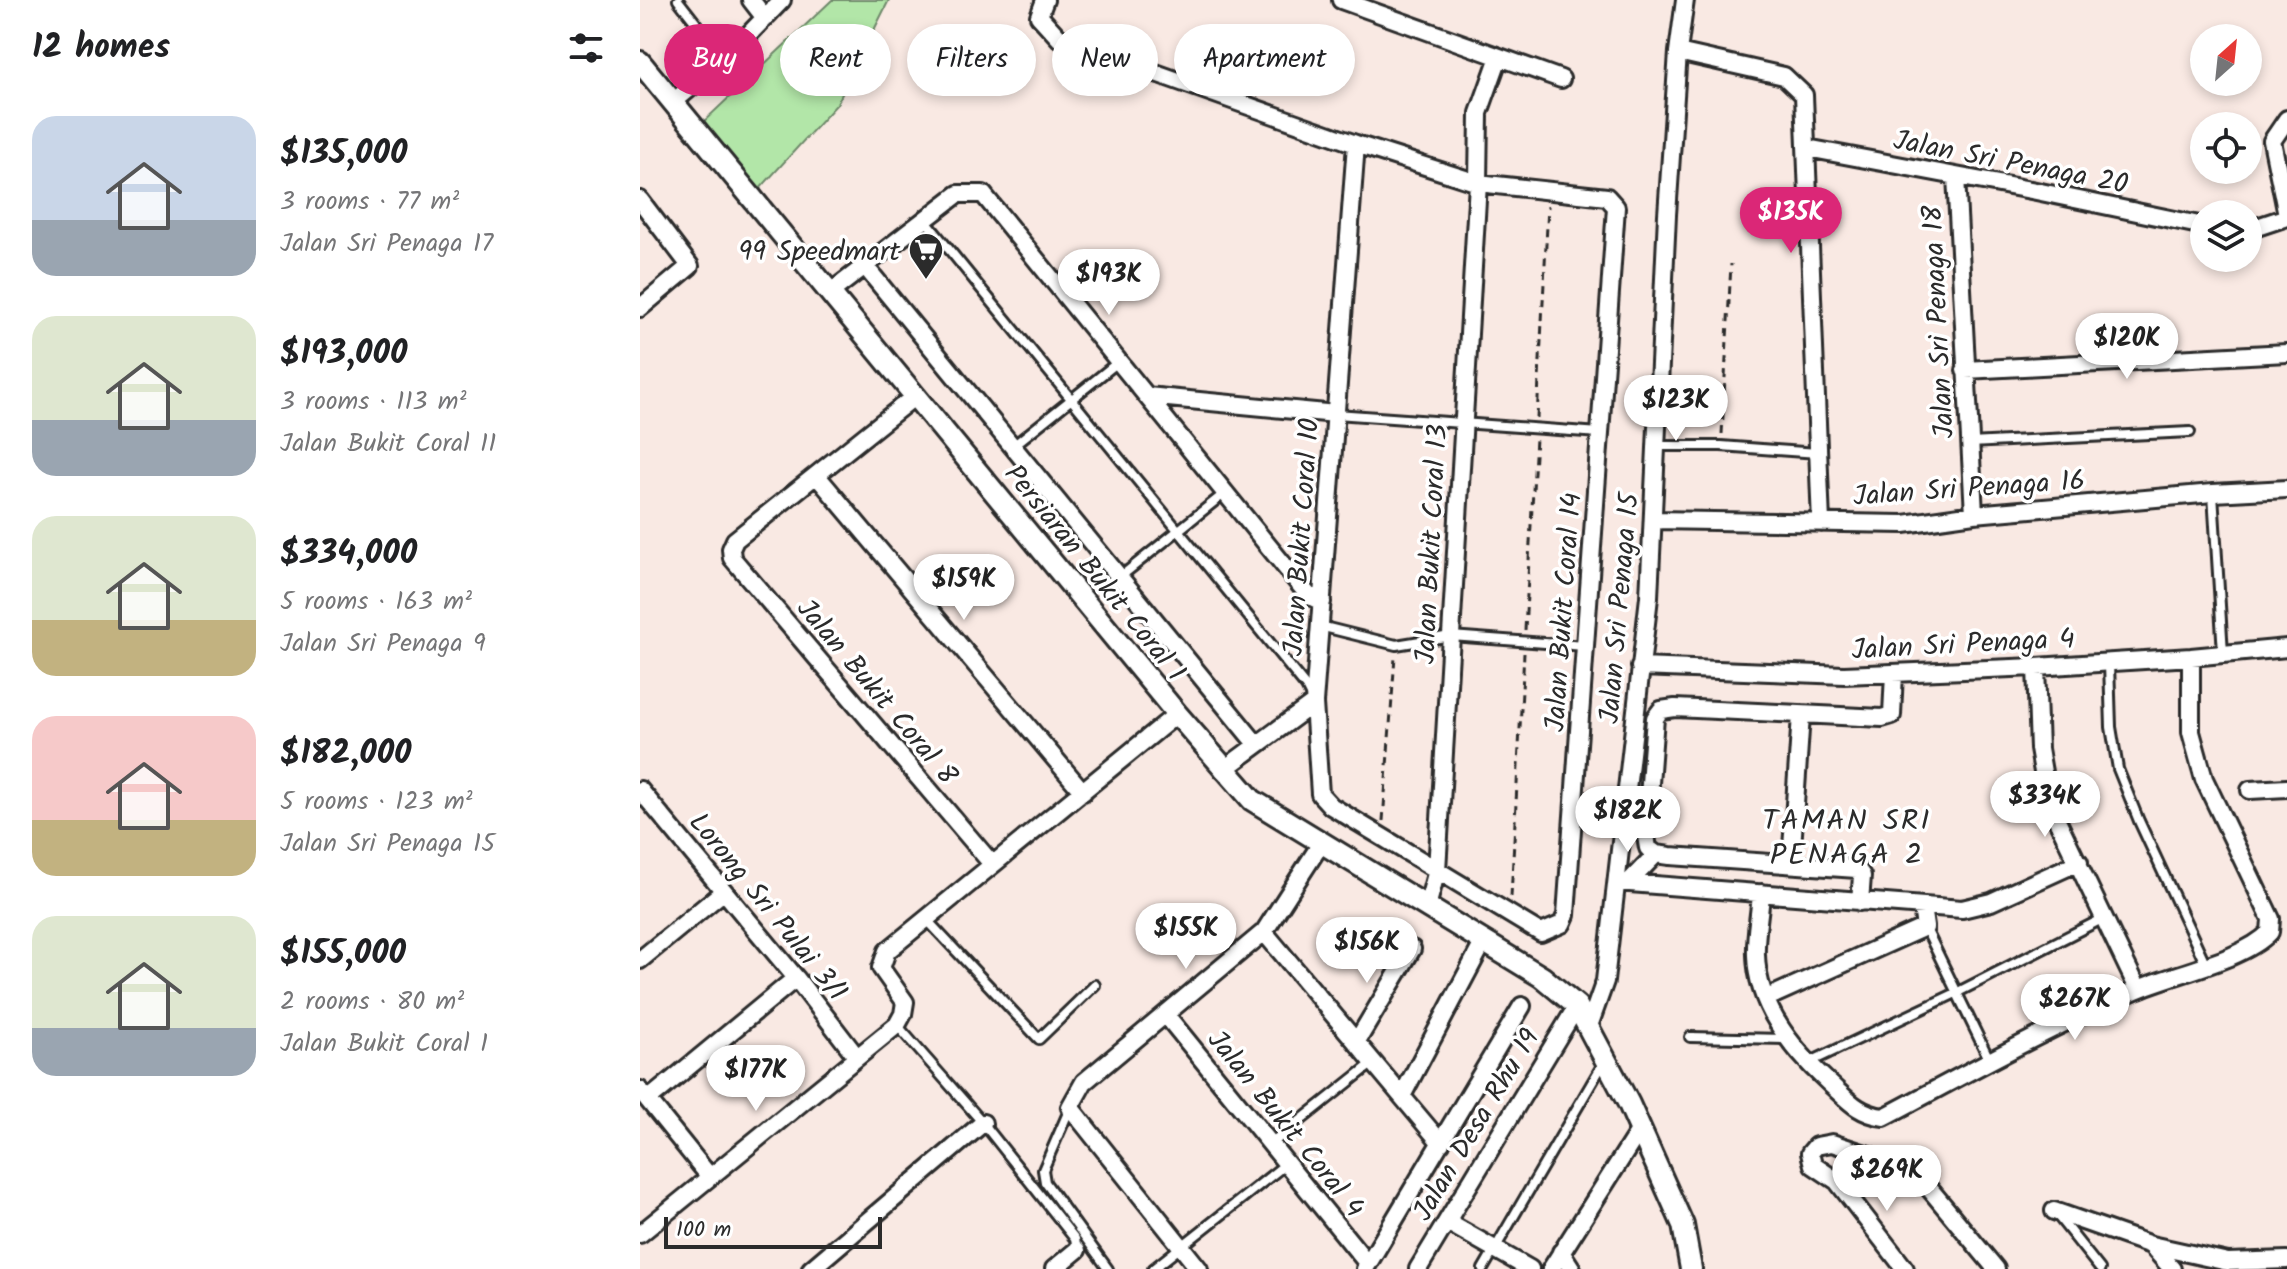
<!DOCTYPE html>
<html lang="en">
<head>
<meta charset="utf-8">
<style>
  :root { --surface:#fff; --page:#f2f2f2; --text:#202124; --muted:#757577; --accent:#db2777 }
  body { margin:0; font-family:Kalam,sans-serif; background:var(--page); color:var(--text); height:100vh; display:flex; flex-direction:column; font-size:30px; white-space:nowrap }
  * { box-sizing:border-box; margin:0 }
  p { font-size:26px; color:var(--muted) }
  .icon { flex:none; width:44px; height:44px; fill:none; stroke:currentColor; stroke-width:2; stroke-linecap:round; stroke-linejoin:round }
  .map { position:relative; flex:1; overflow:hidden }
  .details { display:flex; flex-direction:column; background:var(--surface); width:640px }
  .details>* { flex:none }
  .top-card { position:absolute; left:24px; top:24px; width:760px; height:72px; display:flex; gap:16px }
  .needle { width:52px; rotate:27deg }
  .controls { position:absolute; left:1550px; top:24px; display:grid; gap:16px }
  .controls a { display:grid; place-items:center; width:72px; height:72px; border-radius:50%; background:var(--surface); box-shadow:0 4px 12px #0003; font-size:40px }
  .scale { position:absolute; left:24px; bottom:20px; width:218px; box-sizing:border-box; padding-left:8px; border:4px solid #2b2b2b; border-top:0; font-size:22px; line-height:28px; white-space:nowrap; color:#2b2b2b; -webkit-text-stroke:6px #fff; paint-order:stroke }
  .price { position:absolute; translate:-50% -68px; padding:0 18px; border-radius:28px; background:#fff; color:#222; font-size:26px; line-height:52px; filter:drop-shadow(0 2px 4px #0008) }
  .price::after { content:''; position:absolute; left:50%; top:48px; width:24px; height:18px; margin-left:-12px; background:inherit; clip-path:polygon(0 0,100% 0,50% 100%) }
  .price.on { background:var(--accent); color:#fff }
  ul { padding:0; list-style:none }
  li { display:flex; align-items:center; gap:24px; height:200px; padding:0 32px }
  li span { display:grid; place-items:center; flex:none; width:224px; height:160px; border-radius:24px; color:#555 }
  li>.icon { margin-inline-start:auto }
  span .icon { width:96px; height:96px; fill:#fffc; stroke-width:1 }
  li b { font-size:34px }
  h2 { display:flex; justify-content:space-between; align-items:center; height:96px; padding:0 32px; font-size:34px }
  .pill { padding:0 28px; border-radius:36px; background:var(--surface); box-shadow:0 4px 12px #0003; font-size:28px; line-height:72px }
  .pill.on { background:var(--accent); color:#fff }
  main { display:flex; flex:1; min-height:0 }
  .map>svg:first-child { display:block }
</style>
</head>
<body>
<main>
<section class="details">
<h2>12 homes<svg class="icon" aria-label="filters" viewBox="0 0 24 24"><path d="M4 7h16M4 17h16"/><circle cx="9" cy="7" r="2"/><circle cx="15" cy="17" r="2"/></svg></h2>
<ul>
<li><span style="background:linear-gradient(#c9d6e8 65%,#9aa5b1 0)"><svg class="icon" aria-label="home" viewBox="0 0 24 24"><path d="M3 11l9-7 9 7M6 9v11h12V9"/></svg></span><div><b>$135,000</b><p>3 rooms · 77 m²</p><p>Jalan Sri Penaga 17</p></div></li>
<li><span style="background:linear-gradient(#dfe7d0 65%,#9aa5b1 0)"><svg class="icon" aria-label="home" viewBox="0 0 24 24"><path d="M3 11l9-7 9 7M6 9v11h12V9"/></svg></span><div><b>$193,000</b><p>3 rooms · 113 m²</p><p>Jalan Bukit Coral 11</p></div></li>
<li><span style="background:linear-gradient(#dfe7d0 65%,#c2b280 0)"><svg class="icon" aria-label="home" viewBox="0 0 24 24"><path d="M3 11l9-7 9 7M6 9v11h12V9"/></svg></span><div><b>$334,000</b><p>5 rooms · 163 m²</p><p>Jalan Sri Penaga 9</p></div></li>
<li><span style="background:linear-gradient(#f6c9c9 65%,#c2b280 0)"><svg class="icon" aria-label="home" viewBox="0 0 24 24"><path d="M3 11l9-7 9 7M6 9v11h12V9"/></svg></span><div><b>$182,000</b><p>5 rooms · 123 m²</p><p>Jalan Sri Penaga 15</p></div></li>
<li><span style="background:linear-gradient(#dfe7d0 70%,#9aa5b1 0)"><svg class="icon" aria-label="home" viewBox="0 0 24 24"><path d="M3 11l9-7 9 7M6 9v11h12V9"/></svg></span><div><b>$155,000</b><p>2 rooms · 80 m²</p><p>Jalan Bukit Coral 1</p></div></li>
</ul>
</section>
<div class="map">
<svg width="1647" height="1269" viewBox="0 0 1647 1269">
  <rect width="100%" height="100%" fill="#f9e9e3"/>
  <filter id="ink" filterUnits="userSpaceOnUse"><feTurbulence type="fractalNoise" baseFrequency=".0125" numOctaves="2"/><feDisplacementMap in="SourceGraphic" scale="16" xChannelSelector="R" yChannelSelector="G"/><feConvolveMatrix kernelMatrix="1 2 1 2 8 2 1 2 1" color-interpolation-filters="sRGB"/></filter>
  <g filter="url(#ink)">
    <path fill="#b2e6a8" stroke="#6e886a" stroke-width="2" d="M192,0H249L197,104L117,192L61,124Z"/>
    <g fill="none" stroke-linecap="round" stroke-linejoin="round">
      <defs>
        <path id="service" d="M38,0L84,59
          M285,220L666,687L671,697
          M696,414L960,433
          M1330,443L1550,432
          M373,446L478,362
          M1017,446H1081L1178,453
          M1573,494L1583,653
          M480,577L585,493
          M680,626L756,645L811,636L945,646
          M1469,663L1471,727L1478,769L1499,821L1566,965
          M287,920L399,1039L455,985
          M1285,927L1350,1061
          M257,1025L343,1123L435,1239L437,1250
          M1050,1037L1146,1039
          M1168,1063L1316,993L1464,918
          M430,1108L403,1170L405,1182L468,1269
          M631,1144L734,1062
          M1417,1215L1460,1269
          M513,1269L647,1163
          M843,1269L964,1062"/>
        <path id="minor" d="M111,0L125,18
          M405,0L399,16L420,39L716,144L838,183L967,197L976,207L926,915L922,924L901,933L691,806L680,794L674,703L716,144
          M701,0L921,79
          M1038,52L1144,76L1164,95L1181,523
          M32,103L85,59L142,0
          M1647,119L1632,141L1647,215
          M1167,148L1396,191L1564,226
          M1316,176L1334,514
          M0,200L50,266L0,308
          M1608,230L1647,217
          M224,265L617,745
          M191,292L318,194H343L668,595L682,602
          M1325,370L1647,353
          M275,396L95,540L91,549L92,558L352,864
          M507,396L696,414
          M177,476L443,792
          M1014,520L1264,524L1334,514L1573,493L1647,489
          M1000,667L1204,675L1396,667L1551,657L1647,648
          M1396,667L1399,749L1408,801L1498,989
          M583,770L674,703
          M0,790L156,978L216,1056
          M1610,790L1647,788
          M1151,863L1161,715
          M977,882L1322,909L1351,902L1439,862
          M988,883L1016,854
          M1121,893C1120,913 1115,935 1116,955C1117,1006 1152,1049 1188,1082C1207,1099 1218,1114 1244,1117C1327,1073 1410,1027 1496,990C1532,974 1604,960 1630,932L1631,919L1564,779L1551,732V657
          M1220,902L1222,876L1217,869L1030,856L1016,854L1008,848L1006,836L1015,718L1021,710L1035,708L1242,718L1252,715L1254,673
          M787,907L797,870L838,183L839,113L859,57
          M624,932L801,1143
          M0,960L84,891
          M1127,998L1285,927L1282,907
          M526,1015L728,1264
          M949,1026L965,981L1009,597L1027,215L1038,52L1045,0
          M717,1041L772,949
          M0,1090L70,1177
          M762,1096L844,941
          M8,1100L156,978
          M1414,1211L1511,1245L1588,1262L1647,1260
          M807,1222L890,1269
          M0,1234L257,1025L263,1014L265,1002L241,968L247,951L537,714
          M1511,1245L1532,1269
          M921,1252L932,1269
          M171,1269L343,1123
          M414,1269L437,1250
          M559,1269L430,1107L444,1082L624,932L682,842
          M725,1269L882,1006
          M778,1269L937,1006
          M911,1269L1000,1129
          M1265,1269L1197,1181L1173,1165L1170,1153L1176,1146L1192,1143L1274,1170L1356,1269"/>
        <path id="tertiary" d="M0,62L537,714L612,800L902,977L937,1006L989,1104L1043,1225L1051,1269"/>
      </defs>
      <use href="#service" stroke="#2b2b2b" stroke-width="14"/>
      <use href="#minor" stroke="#2b2b2b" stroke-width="22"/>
      <use href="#tertiary" stroke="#2b2b2b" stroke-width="26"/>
      <path stroke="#2b2b2b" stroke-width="3" stroke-dasharray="8 6" stroke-linecap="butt" d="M897,418L908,206
        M1082,434L1091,264
        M885,630L896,438
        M743,821L755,657
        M871,897L884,653"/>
      <use href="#service" stroke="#fff" stroke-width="8"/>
      <use href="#minor" stroke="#fff" stroke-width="16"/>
      <use href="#tertiary" stroke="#fff" stroke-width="20"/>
    </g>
  </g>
  <defs>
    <symbol id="supermarket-pin" viewBox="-11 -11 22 30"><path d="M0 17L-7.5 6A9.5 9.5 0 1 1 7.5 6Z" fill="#2b2b2b" stroke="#fff"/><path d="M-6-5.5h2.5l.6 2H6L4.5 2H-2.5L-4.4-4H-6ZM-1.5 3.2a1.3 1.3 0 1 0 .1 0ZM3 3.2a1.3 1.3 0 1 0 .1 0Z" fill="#fff"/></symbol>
  </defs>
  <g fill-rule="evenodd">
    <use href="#supermarket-pin" x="266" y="230" width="40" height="54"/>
  </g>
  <g text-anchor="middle" stroke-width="7" stroke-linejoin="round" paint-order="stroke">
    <g font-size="28" fill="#2b2b2b" stroke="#fff">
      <text transform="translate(1371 161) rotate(11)" y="10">Jalan Sri Penaga 20</text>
      <text transform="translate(1297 322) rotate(-93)" y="10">Jalan Sri Penaga 18</text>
      <text transform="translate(1329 487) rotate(-4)" y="10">Jalan Sri Penaga 16</text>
      <text transform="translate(660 537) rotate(-86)" y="10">Jalan Bukit Coral 10</text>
      <text transform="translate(790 544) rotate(-87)" y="10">Jalan Bukit Coral 13</text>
      <text transform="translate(456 572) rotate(51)" y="10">Persiaran Bukit Coral 1</text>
      <text transform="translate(978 608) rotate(-85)" y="10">Jalan Sri Penaga 15</text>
      <text transform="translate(922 612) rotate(-86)" y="10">Jalan Bukit Coral 14</text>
      <text transform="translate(1323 643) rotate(-3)" y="10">Jalan Sri Penaga 4</text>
      <text transform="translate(238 691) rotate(50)" y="10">Jalan Bukit Coral 8</text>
      <text transform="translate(129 906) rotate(51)" y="10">Lorong Sri Pulai 3/1</text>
      <text transform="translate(647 1123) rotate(51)" y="10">Jalan Bukit Coral 4</text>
      <text transform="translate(835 1124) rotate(-59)" y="10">Jalan Desa Rhu 19</text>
    </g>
    <g font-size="28" fill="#2b2b2b" stroke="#fff" text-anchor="end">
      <text x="260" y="260">99 Speedmart</text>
    </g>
    <g font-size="30" letter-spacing="2" fill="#2b2b2b" stroke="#fff">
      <text x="1207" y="830">TAMAN SRI<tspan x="1207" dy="34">PENAGA 2</tspan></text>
    </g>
  </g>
</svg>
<div class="controls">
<a><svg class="needle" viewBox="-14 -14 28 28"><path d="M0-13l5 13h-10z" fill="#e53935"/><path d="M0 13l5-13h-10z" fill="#757577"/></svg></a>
<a><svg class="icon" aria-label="locate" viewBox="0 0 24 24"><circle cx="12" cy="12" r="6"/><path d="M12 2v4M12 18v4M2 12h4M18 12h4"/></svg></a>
<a><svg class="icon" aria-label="layers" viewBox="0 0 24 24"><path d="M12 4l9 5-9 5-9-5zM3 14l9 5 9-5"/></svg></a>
</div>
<div class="scale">100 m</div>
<b class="price on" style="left:1151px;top:255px">$135K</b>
<b class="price" style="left:469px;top:317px">$193K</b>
<b class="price" style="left:1487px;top:381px">$120K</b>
<b class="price" style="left:1036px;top:443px">$123K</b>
<b class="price" style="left:324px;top:622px">$159K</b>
<b class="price" style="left:1405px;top:839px">$334K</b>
<b class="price" style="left:988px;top:854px">$182K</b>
<b class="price" style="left:546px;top:971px">$155K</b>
<b class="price" style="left:727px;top:985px">$156K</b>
<b class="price" style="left:1435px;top:1042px">$267K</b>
<b class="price" style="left:116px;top:1113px">$177K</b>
<b class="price" style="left:1247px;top:1213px">$269K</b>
<div class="top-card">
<a class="pill on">Buy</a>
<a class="pill">Rent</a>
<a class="pill">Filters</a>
<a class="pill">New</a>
<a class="pill">Apartment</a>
</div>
</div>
</main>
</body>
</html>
